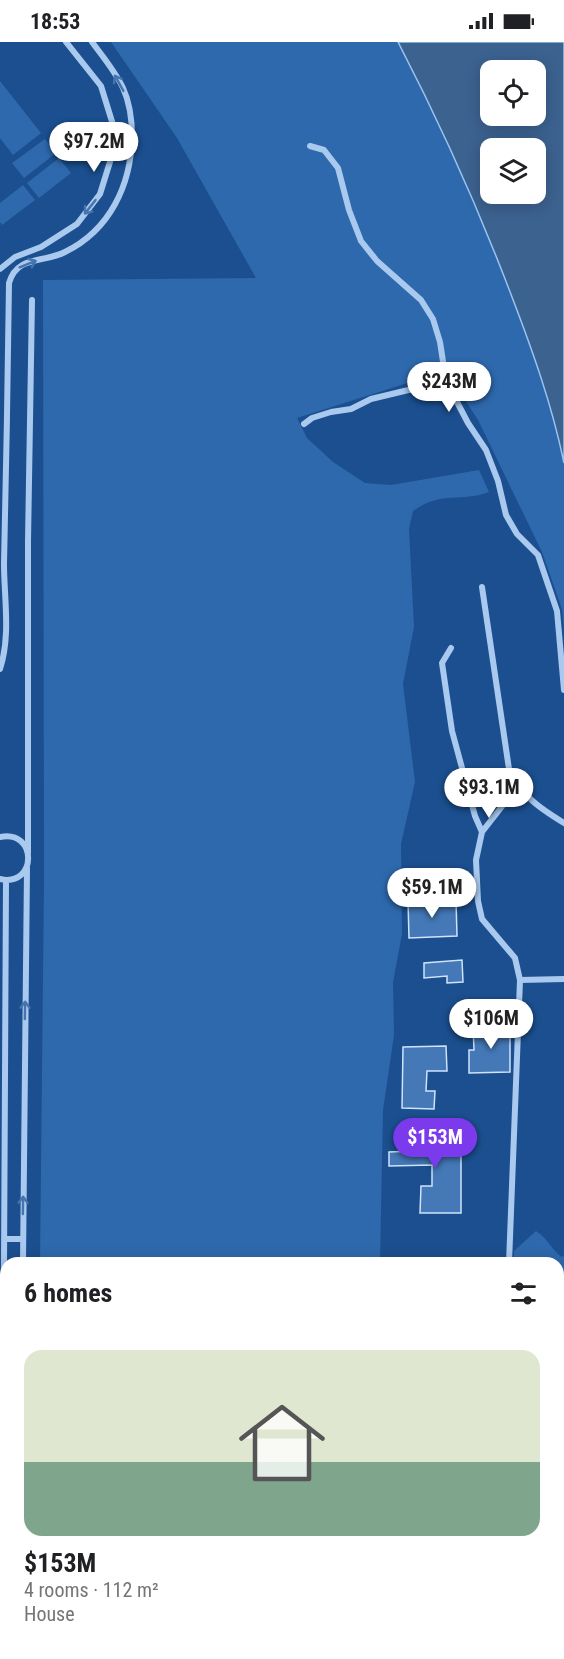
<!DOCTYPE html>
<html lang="en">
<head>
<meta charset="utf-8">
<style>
  :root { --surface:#fff; --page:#f2f2f2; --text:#202124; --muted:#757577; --accent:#7c3aed }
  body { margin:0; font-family:"Roboto Condensed",sans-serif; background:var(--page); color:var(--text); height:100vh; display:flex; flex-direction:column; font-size:22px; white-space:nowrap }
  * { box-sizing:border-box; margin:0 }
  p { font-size:20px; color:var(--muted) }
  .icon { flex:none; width:33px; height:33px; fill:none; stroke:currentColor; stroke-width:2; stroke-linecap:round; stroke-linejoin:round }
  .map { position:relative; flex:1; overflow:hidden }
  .sheet { position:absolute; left:0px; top:1215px; width:564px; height:402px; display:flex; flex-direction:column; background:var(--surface); border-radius:18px 18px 0 0; box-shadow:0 3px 15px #0003 }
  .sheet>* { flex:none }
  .buttons { position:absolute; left:480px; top:18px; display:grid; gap:12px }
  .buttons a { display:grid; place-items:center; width:66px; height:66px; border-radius:12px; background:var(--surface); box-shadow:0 3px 15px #0003; font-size:30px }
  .price { position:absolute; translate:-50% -51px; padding:0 14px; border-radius:21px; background:#fff; color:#222; font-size:20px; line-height:39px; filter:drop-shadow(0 2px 3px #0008) }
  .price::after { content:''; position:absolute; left:50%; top:36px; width:18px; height:14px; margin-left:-9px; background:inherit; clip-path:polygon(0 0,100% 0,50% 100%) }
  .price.on { background:var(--accent); color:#fff }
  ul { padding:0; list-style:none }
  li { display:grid; align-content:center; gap:12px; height:318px; padding:0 24px }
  li span { display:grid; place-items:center; height:186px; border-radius:18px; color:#555 }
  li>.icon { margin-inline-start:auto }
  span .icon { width:108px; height:108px; fill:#fffc; stroke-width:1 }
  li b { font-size:26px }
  h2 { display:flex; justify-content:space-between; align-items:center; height:72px; padding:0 24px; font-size:26px }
  .status { display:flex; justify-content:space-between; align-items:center; height:42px; padding:0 30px; background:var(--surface); direction:ltr }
  .status svg { height:16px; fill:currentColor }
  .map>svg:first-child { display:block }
</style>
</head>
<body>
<div class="status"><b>18:53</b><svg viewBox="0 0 49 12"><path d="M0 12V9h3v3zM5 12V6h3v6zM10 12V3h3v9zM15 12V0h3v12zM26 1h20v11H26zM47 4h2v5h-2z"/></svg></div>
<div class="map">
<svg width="564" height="1617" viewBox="0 0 564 1617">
  <rect width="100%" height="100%" fill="#1b4f8f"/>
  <path fill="#2e69ad" d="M111,0H398L424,51L460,127L501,225L541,333L556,383L564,421V586L562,567L542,510L478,378L447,330L439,325L417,338L297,376L307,396L333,420L365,441L391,443L479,428L489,450C461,461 442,448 413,469L409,487L414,585L403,642L415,740L401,802L402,892L393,940L394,993L383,1068L380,1221H40L44,838L43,238L256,236L177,96Z
    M0,39L41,91L13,113L0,96Z
    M45,97L56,111L24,136L12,121Z
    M59,116L71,131L39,156L27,141Z
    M23,143L35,158L2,183L0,180V161Z
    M536,1189C549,1197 551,1208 562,1215L564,1213V1617H491V1611H558V1221H514V1209Z
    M33,1611H392V1617H31Z"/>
  <path fill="#3c6290" stroke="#9cc4f0" stroke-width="1.5" fill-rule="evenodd" d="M398,0H564V421C552,363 533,310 512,255C479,168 441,83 398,0ZM490,28H536V74H490ZM490,106H536V152H490Z"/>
  <path fill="#4478b7" stroke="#cfe3fa" stroke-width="1.5" d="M456,858L457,894L409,896L408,859Z
    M462,918L463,940L447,941V934L424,936V921Z
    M510,983V1030L469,1031V1008H474L473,984Z
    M446,1004L447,1029H427L426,1049H435L434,1067L402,1066L403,1005Z
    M432,1082H451V1109H461V1171H420L421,1144H432V1123L389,1124V1110L414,1109V1087H432Z"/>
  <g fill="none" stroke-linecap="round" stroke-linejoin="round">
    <path stroke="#a9c9ee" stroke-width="6" d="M310,104L324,108L338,126L349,168L361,199L377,219L421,258L433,277L440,300L446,339L468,381L486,408L498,439L506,473L517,492L538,513L557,569L564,648
      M0,227L15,215L41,205L77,182L100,152L114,107V86L101,44L66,0
      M304,382L312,376L331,370L351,367L371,357L446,339
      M482,545L509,727C523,755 538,765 564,781
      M451,606L442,621L452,689L475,774L482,790L476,818L478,859L482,877L515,916L520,938
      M0,627C11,594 4,555 4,522C6,428 8,335 9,241C17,213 44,221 65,210C110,188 131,143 132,95C132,78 130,61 123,46C115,29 103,15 92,0
      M482,790L518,744
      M0,795C38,787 37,846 0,837
      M28,811V499L32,258
      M4,1197H23
      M23,1221L27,826
      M509,1221L520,938L564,937
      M2,1617L6,838
      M19,1617V1611
      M486,1617L487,1611"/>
  </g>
  <defs><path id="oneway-shaft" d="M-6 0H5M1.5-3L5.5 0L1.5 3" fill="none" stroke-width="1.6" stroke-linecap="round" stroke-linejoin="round" transform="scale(1.5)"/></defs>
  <g stroke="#4674ac">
    <use href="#oneway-shaft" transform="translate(119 41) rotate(-119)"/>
    <use href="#oneway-shaft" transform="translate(90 165) rotate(128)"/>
    <use href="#oneway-shaft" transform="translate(28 222) rotate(-22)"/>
    <use href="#oneway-shaft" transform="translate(25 968) rotate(-89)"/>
    <use href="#oneway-shaft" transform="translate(23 1163) rotate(-89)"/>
  </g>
</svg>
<div class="buttons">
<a><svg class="icon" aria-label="locate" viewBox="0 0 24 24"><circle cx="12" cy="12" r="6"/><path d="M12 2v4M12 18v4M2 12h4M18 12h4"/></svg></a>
<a><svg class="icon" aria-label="layers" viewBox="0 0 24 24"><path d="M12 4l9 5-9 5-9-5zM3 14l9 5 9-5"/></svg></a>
</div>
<b class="price" style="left:94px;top:131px">$97.2M</b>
<b class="price" style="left:449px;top:371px">$243M</b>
<b class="price" style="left:489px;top:777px">$93.1M</b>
<b class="price" style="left:432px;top:877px">$59.1M</b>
<b class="price" style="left:491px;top:1008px">$106M</b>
<b class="price on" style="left:435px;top:1127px">$153M</b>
<section class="sheet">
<h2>6 homes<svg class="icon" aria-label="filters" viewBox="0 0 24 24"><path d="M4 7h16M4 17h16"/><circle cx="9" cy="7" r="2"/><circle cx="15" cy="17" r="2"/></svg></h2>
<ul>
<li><span style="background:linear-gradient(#dfe7d0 60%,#7fa58c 0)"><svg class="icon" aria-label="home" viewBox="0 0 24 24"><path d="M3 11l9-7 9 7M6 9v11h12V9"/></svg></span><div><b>$153M</b><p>4 rooms · 112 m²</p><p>House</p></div></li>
</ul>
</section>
</div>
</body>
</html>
